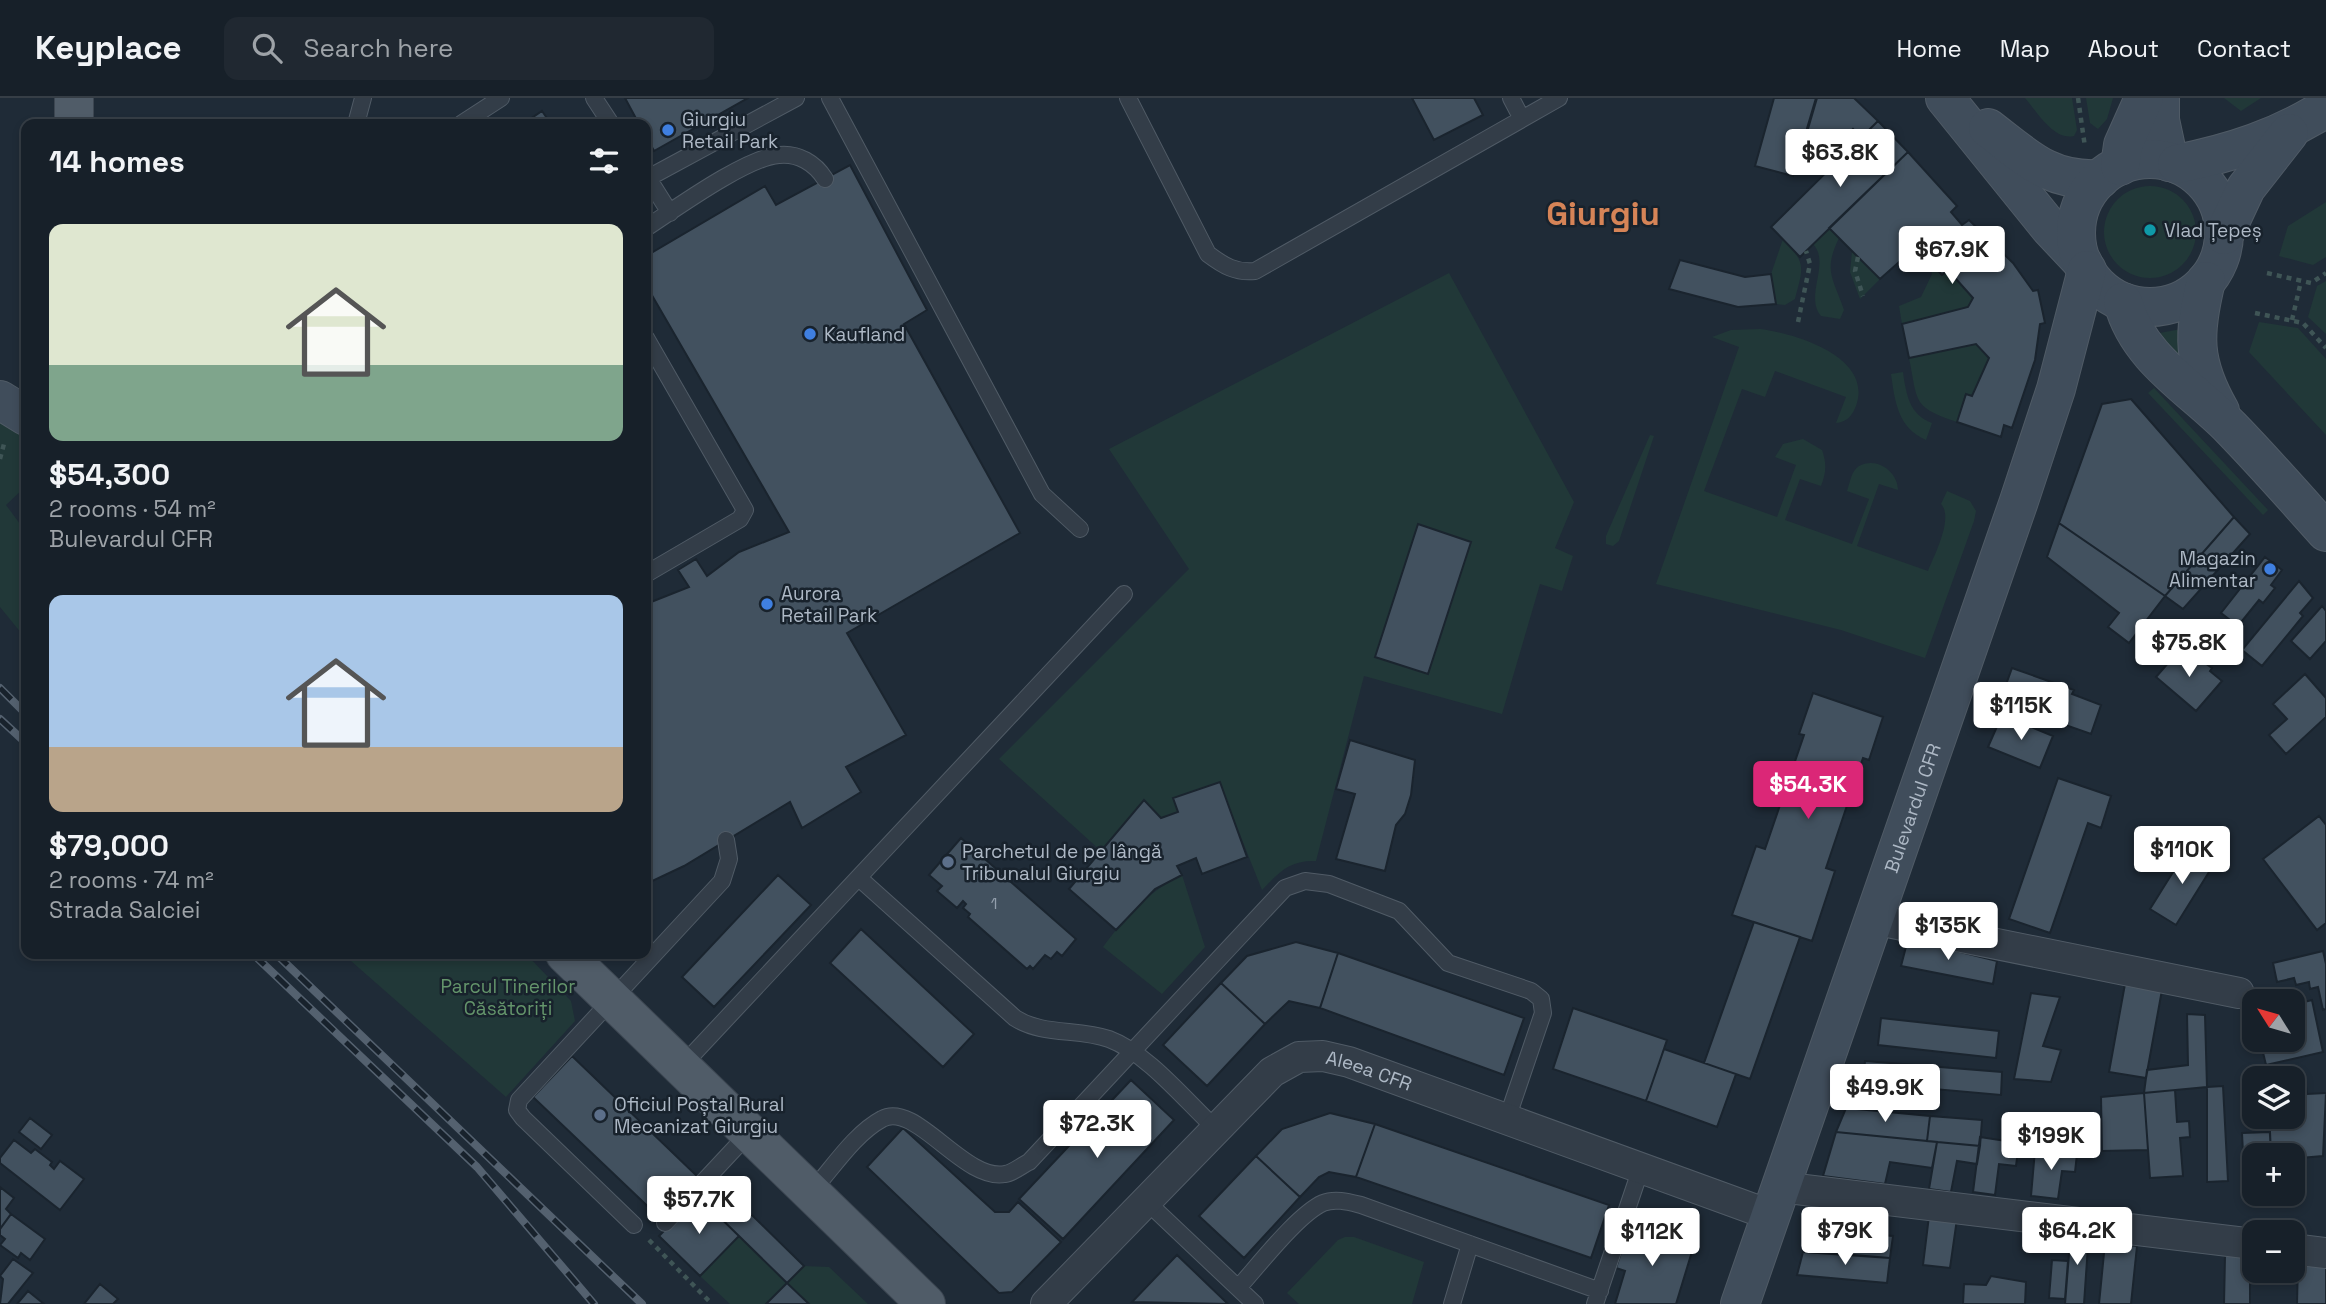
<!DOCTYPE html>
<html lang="en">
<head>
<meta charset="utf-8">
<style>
  :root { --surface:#172029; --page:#202831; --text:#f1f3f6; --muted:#9ea3a8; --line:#363e46; --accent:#db2777 }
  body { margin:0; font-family:"Space Grotesk",sans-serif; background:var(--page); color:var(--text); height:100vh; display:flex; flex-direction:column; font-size:26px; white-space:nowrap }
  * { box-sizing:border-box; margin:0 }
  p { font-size:23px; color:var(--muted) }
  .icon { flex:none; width:38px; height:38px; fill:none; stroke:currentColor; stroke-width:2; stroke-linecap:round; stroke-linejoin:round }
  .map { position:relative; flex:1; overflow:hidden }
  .drawer { position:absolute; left:21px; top:21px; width:630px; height:840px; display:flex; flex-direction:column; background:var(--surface); border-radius:14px; box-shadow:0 4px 10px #0003,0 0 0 2px var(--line) }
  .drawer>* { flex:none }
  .needle { width:46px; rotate:307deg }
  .controls { position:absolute; left:2242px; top:891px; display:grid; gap:14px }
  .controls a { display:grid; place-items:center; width:63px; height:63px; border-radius:14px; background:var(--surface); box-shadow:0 4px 10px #0003,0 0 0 2px var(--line); font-size:35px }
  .price { position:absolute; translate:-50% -60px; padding:0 16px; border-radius:7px; background:#fff; color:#222; font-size:23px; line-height:46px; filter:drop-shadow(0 2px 4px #0008) }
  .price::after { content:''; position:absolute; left:50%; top:42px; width:21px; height:16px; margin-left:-10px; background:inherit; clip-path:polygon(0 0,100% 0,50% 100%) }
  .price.current { background:var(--accent); color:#fff }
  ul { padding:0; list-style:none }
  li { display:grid; align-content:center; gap:14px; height:371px; padding:0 28px }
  li span { display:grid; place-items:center; height:217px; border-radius:14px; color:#555 }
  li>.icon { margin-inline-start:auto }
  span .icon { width:126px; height:126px; fill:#fffc; stroke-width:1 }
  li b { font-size:30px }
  h2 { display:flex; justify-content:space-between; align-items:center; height:84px; padding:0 28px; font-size:30px }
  header { display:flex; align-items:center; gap:42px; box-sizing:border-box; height:98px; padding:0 35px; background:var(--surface); border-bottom:2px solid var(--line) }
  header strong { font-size:33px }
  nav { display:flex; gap:38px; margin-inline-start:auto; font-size:24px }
  .search { width:490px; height:63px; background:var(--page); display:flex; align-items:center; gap:18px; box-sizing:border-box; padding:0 24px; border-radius:14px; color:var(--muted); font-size:26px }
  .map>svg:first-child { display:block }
</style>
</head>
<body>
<header>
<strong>Keyplace</strong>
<div class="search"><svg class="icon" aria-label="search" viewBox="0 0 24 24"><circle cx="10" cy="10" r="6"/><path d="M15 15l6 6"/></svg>Search here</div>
<nav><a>Home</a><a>Map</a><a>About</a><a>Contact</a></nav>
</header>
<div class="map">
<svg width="2326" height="1206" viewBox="0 0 2326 1206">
  <rect width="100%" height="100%" fill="#1f2b37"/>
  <path fill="#213838" d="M2025,0H2072L2077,32L2074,38C2054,43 2037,14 2025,0Z
    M2086,0H2113L2107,21L2098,31L2090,25Z
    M2224,0H2261L2241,13Z
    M2104 134a46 46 0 1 1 92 0a46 46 0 1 1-92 0Z
    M2326,104V159L2313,167L2279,158L2288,128Z
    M1829,130L1839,140C1823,173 1833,180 1844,212L1840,221L1821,218C1804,198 1831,165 1813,146Z
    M1783,141C1807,166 1803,169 1795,201L1785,207L1776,206L1771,176Z
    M1852,153L1880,181L1860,201L1850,174Z
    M1930,165L1941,177L1948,172L1973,200L1968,209L1902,226L1899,208L1921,199L1932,176Z
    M1449,175L1574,404L1555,450L1573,458L1562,493L1540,486L1502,616L1364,578L1316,763C1290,762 1279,774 1262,792L1219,684L1174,700L1178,714L1101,753L999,661L1189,471L1109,351Z
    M2326,183V236L2308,219L2317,188Z
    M2259,224L2298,230L2326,261V337L2249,254Z
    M1760,231C1793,235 1874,258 1856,308C1852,318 1847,324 1836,325L1846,299L1775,273L1765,299L1742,291L1704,393L1777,419L1796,367L1775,359L1783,346L1803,341L1822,352C1827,366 1826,375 1821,388L1800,381L1785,422L1852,446L1869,401L1847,393C1850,385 1851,373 1859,368C1877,358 1898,374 1898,392L1879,386L1857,448L1928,473C1934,458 1954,420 1941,406L1947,393L1970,403L1976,413L1974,423L1925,560L1841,532L1656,486L1739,249L1712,239L1731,232Z
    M2181,231L2185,264L2149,237Z
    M1976,246L1989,260L1972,298L1965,296L1957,324C1912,309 1918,304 1909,260Z
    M1903,274C1906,295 1909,317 1932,325L1926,342C1898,330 1895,304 1891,276Z
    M2154,290L2268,412L2263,417L2148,295Z
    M0,325L26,340L25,389L6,407L26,434V541L0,509Z
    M1650,337L1654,338L1619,443L1613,448L1606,446V438Z
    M1182,777L1205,849L1162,896L1103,849C1126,818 1148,794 1182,777Z
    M343,856H526L571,903L575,923L506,999Z
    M739,1138L787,1185L804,1168L829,1169L868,1206H809L787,1186L766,1206H730L700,1178Z
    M1345,1139H1354L1424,1164L1412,1206H1299L1287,1195L1338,1142Z"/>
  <path fill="#42515f" stroke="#1a242e" stroke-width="2" d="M625,0H748L654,53L646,38V26H639Z
    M1412,0H1474L1483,17L1434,42Z
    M1774,0H1816L1793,78L1755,68Z
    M1817,0H1854L1878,23L1862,39L1853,31L1825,60L1805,41Z
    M542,13L551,26H523Z
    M1878,23L1908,54L1800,159L1771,129Z
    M1908,54L1957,108L1951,114L1962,127L1969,122L2013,165L2033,193L2038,192L2045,225L2040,226L2035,262L2012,330L2004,327L2001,339L1957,324L1966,296L1972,298L1989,260L1976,246L1909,260L1902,226L1968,209L1973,200L1948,172L1942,177L1916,149L1880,181L1829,130Z
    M850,67L927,212L904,226L1020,435L847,535L906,637L846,669L861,694L802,730L790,704L684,768L646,786V506L689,489L678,472L696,461L707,478L739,454L789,434L646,187V158L765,88L776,107Z
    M1680,162L1745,179L1771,176L1776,206L1738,209L1669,191Z
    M2131,301L2234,419L2165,498L2059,425L2102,306Z
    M2234,419L2250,436L2183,511L2165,498Z
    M2059,425L2165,498L2129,545L2108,529L2119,515L2047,459Z
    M1418,426L1471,444L1428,576L1375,559Z
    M2265,459L2282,472L2271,487L2275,490L2263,505L2259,502L2238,528L2221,515Z
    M2299,483L2313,500L2300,515L2303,518L2262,568L2242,552Z
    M2322,508L2326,513V543L2310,561L2291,543Z
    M2182,549L2212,570L2210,573L2222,583L2196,613L2156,579Z
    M2012,570L2074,592L2072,596L2101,607L2091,636L2051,622L2055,613L2003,595Z
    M2305,576L2326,600V619L2286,656L2269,637L2287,621L2273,606Z
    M1813,595L1883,619L1869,662L1863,660L1826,770L1835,773L1812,843L1732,817L1756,748L1765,751L1804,637L1799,636Z
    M2002,617L2053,638L2040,670L1988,649Z
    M1350,642L1415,662L1411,697L1405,716L1396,727L1385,773L1336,761L1355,696L1336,691Z
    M2058,680L2111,698L2101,730L2088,725L2050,835L2009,821Z
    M1220,684L1247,759L1202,776L1196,760L1177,768L1182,777L1155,791L1116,832L1069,791L1144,702L1161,720L1178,714L1173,700Z
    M2319,718L2326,727V825L2317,832L2263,761Z
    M961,740L1076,841L1062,858L1057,854L1051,861L1045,857L1033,871L1030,868L1027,871L968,819L970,816L963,810L966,806L963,803L957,810L937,793L942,788L929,777Z
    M2188,750L2214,766L2176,827L2150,811Z
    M778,777L811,807L714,909L682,879Z
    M1754,824L1800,839L1750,981L1704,965Z
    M861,831L974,936L943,969L830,865Z
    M1908,841L1997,863L1993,886L1901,868Z
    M1296,844L1338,855L1320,910L1289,903L1265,926L1221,885L1247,858Z
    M2323,853L2326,866V911L2323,912L2318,889L2310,891L2309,884L2296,887L2294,880L2277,884L2273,865Z
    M1338,855L1524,920L1504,977L1320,910Z
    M1221,885L1265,926L1207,988L1163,947Z
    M2125,886L2162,892L2146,980L2109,974Z
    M2031,895L2060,899L2043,948L2061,952L2051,984L2014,981Z
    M2312,902L2323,954L2266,967L2260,942H2292V907Z
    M1573,910L1667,942L1646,1003L1553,971Z
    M2187,916L2205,917L2207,989L2144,995L2147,972L2188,967Z
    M1881,920L1999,933L1996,960L1878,947Z
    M1664,951L1736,976L1717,1029L1646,1003Z
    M572,958L699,1080L660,1120L533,999Z
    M1865,963L2002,974L2001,997L1901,988V992L1880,991L1881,987L1863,985Z
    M1131,982L1174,1022L1063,1141L1019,1101Z
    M2223,988L2228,1083L2207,1084V989Z
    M2306,988L2307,996L2326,995L2323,1058L2300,1060L2292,1066V1057H2271L2269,1018H2292V989Z
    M2175,992L2177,1024L2189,1023L2190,1039L2180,1040L2183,1078L2150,1080L2144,995Z
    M2144,995L2148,1052L2102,1053L2101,999Z
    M1846,1010L1930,1018L1927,1043L1836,1034Z
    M1330,1015L1375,1026L1356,1079L1329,1074L1319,1079L1300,1099L1256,1058L1282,1031Z
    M1930,1018L1982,1022L1980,1048L1927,1043Z
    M30,1020L52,1037L41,1051L19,1034Z
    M1375,1026L1609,1107L1591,1160L1356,1079Z
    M903,1030L995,1114H1009L1018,1104L1061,1144L1012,1194L999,1195L867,1069Z
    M1836,1034L1937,1044L1932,1070L1890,1064L1885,1086L1823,1078Z
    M2270,1034L2271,1057H2254V1096H2258H2245L2242,1035Z
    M1980,1039L2019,1045L2016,1068L1999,1066L1995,1097L1973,1094Z
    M14,1042L31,1055L35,1051L52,1064L50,1067L54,1071L60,1063L84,1081L60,1112L0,1065V1060Z
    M1937,1044L1980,1048L1977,1066L1957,1063L1951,1094L1929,1091Z
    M2035,1052L2077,1056L2075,1074L2062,1073L2058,1101L2031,1098Z
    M1256,1058L1300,1099L1244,1160L1199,1118Z
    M715,1081L804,1168L787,1185L698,1098Z
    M0,1089L14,1100L6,1111L11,1116L0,1131Z
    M698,1098L739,1138L700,1178L659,1138Z
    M1817,1108L1852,1110L1841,1156L1803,1154Z
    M11,1116L45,1141L30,1162L21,1155L18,1160L0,1147L5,1141L0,1137V1131Z
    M1929,1118L1957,1121L1950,1170L1923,1167Z
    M1630,1127L1694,1147L1676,1206H1615L1625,1173L1616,1170Z
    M2071,1131L2089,1133L2084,1206H2065Z
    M1846,1134L1893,1138L1890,1160L1841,1156Z
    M2105,1145L2137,1148L2131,1206H2099Z
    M1803,1154L1890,1160L1887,1185L1797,1177Z
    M1177,1157L1228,1206L1132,1204Z
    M2250,1157V1206H2224L2225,1158Z
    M13,1161L33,1175L8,1206H0L3,1181L0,1178Z
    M2052,1162L2068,1163L2065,1201L2049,1200Z
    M2298,1163L2326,1164V1206H2297Z
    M1991,1178L2026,1184L2025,1206H1963L1964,1186L1986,1187Z
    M787,1185L809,1206H766Z
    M100,1186L118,1201L113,1206H84Z
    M28,1193L44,1206H17Z"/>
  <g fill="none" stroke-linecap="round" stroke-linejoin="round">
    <defs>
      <path id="lane" d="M594,0L611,26
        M830,0L1042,396L1080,431
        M1128,0L1208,156C1224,168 1236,175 1255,173L1559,0
        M1511,0L1522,21
        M356,26L363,0
        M461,26L501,0
        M646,78L648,80L796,0
        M648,80L670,115
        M646,130C675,111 747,59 779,57C798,55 815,65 825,81
        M646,240L745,412L740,421L646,476
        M859,780L1015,920C1043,938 1078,930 1109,941C1147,955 1185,1002 1215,1030
        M680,970L1124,496
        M811,1094C832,1071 854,1036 882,1021C915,1002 964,1084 1005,1076C1013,1075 1022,1067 1029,1064L1285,790L1305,783L1329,786L1399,813L1448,865L1531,893L1541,901L1543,915L1507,1021
        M1146,1103L1238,1190C1258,1168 1298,1116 1323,1105C1335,1100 1349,1104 1361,1107L1600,1193
        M665,1125L749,1035
        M634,1127L523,1020L517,1012L519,1002L722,783L729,761L726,742
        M1238,1190L1255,1206
        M1452,1206L1470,1146
        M1595,1206L1641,1070"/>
      <g id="street">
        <path d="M1873,821L2239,895"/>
        <path d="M1780,1089L2254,1146"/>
        <path d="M2292,1151L2326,1155"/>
        <path id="s1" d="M1046,1206L1272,974L1299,959L1323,958L1349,964L1770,1117"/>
      </g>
      <g id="secondary">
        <path d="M1945,0L2050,130L2083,165"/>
        <path d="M2160,0V22L2169,64"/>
        <path d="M1988,30C2026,59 2049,84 2100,81"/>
        <circle cx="2150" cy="135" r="74"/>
        <path d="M2177,66C2231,55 2279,40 2326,10"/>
        <path d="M2120,68L2123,47L2144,0"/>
        <path d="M2224,137L2246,90L2289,35"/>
        <path d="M2206,183C2193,236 2192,264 2220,313"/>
        <path d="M2123,204C2138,261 2192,290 2231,330C2263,363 2295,399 2326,434"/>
        <path d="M0,302L26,318"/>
        <path id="s2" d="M1740,1206L2019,403L2056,291L2087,172"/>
      </g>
      <path id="primary" d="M74,26V0
        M565,856L926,1206"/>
    </defs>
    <use href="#lane" stroke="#505b66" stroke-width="18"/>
    <use href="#street" stroke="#505b66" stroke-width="32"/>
    <use href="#secondary" stroke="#505b66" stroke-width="40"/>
    <use href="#primary" stroke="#3c4651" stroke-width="40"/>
    <path stroke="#3f5556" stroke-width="4.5" stroke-dasharray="5 5" stroke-linecap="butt" d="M2078,0L2085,49
      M1858,159L1855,173L1863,198
      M2267,175L2311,185L2326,175
      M2255,215L2303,225L2326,250
      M2292,222L2301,183
      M1798,224L1810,166L1806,153
      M0,361L5,342
      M649,1142L712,1206"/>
    <use href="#lane" stroke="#333d48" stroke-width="16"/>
    <use href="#street" stroke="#333d48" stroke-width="30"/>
    <use href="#secondary" stroke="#404d5b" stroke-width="38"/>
    <use href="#primary" stroke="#505c68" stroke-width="38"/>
    <defs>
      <path id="rail" d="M0,590L26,616
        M0,621L26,645
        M253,856L477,1069L594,1206
        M276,856L642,1206"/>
    </defs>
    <use href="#rail" stroke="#54616f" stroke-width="8"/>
    <use href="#rail" stroke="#18222c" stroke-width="5" stroke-dasharray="16" stroke-linecap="butt"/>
  </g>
  <g fill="#3f7fe0" stroke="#18222c" stroke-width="2.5">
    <circle cx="668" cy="32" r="7"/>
    <circle cx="810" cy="236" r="7"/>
    <circle cx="2270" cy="471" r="7"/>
    <circle cx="767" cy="506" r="7"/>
  </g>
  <circle fill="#0f9aa8" stroke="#18222c" stroke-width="2.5" cx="2150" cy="132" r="7"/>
  <g fill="#5c6f8a" stroke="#18222c" stroke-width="2.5">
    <circle cx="948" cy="764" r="7"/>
    <circle cx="600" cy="1017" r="7"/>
  </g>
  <g text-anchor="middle" stroke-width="5" stroke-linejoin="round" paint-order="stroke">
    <g font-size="16" fill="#929eac">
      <text x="994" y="811">1</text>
    </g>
    <g font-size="19" fill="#adb8c5" stroke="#18222c" text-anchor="start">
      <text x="682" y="28">Giurgiu<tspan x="682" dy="22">Retail Park</tspan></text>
      <text x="2164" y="139">Vlad Țepeș</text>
      <text x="824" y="243">Kaufland</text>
      <text x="2256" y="467" text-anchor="end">Magazin<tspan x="2256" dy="22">Alimentar</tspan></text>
      <text x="781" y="502">Aurora<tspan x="781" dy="22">Retail Park</tspan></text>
      <text x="962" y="760">Parchetul de pe lângă<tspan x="962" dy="22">Tribunalul Giurgiu</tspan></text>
      <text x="614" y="1013">Oficiul Poștal Rural<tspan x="614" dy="22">Mecanizat Giurgiu</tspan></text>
    </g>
    <g font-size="19" fill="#adb8c5" stroke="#18222c">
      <text dy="7" stroke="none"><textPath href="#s2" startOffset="525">Bulevardul CFR</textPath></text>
      <text dy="7" stroke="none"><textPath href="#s1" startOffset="427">Aleea CFR</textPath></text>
    </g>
    <g font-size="19" fill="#64956b" stroke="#18222c">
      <text x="508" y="895">Parcul Tinerilor<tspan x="508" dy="22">Căsătoriți</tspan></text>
    </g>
    <g font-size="33" font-weight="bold" fill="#d68457" stroke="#18222c">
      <text x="1603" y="127">Giurgiu</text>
    </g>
  </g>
</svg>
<div class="controls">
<a><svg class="needle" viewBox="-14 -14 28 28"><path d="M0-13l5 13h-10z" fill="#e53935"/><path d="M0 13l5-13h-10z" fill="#9ea3a8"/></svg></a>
<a><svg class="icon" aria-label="layers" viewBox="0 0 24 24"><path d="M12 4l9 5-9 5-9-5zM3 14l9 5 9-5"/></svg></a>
<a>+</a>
<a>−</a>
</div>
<b class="price" style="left:1840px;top:91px">$63.8K</b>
<b class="price" style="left:1952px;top:188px">$67.9K</b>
<b class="price" style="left:2189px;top:581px">$75.8K</b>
<b class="price" style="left:2021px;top:644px">$115K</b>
<b class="price current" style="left:1808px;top:723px">$54.3K</b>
<b class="price" style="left:2182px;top:788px">$110K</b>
<b class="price" style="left:1948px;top:864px">$135K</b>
<b class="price" style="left:1885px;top:1026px">$49.9K</b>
<b class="price" style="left:1097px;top:1062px">$72.3K</b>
<b class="price" style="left:2051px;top:1074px">$199K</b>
<b class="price" style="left:699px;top:1138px">$57.7K</b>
<b class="price" style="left:1845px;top:1169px">$79K</b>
<b class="price" style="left:2077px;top:1169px">$64.2K</b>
<b class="price" style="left:1652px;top:1170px">$112K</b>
<section class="drawer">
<h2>14 homes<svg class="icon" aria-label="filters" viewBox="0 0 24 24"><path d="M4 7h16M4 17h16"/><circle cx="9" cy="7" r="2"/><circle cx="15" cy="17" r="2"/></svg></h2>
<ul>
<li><span style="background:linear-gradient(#dfe7d0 65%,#7fa58c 0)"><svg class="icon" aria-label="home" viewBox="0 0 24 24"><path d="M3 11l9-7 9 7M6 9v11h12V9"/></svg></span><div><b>$54,300</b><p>2 rooms · 54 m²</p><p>Bulevardul CFR</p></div></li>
<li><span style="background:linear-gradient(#a9c7e8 70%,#b9a48a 0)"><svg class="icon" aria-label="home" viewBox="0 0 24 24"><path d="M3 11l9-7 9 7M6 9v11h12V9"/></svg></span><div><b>$79,000</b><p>2 rooms · 74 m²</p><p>Strada Salciei</p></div></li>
</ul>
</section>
</div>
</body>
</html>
